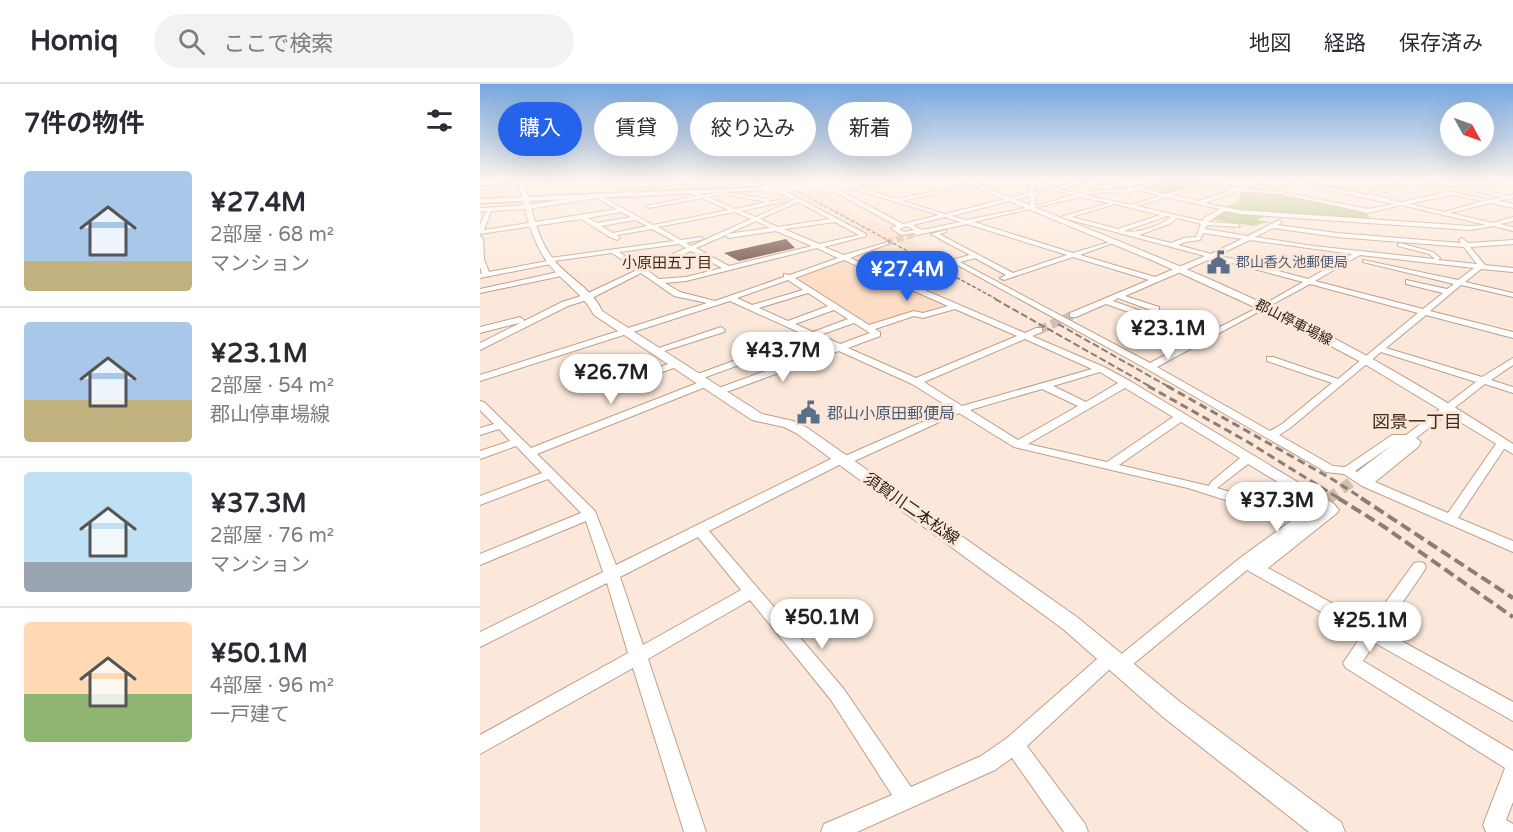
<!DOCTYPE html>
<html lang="ja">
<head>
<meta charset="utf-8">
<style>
  :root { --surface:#fff; --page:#f2f2f3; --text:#2b2b33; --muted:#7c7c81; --line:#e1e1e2; --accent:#2563eb }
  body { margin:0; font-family:"Varela Round","Noto Sans JP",sans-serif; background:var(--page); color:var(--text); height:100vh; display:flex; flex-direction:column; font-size:22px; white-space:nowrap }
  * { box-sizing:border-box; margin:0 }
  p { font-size:20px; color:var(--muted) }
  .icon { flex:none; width:33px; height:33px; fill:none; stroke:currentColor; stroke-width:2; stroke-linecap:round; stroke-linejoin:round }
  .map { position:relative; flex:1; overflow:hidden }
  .drawer { display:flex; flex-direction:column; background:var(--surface); width:480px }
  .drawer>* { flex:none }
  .top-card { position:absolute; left:18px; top:18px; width:570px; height:54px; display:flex; gap:12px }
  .needle { width:39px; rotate:130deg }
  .buttons { position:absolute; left:960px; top:18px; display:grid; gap:12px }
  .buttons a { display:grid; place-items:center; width:54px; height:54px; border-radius:50%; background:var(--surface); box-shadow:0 6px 24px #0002; font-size:30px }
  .price { position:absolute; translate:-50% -51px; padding:0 14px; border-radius:21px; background:#fff; color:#222; font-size:20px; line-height:39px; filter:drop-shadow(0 2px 3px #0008) }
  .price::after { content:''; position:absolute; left:50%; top:36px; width:18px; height:14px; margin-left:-9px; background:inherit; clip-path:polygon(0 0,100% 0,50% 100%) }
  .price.on { background:var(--accent); color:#fff }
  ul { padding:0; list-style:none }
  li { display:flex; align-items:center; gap:18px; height:150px; padding:0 24px }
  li+li { border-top:2px solid var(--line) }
  li span { display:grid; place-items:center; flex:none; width:168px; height:120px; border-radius:6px; color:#555 }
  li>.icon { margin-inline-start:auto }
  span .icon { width:72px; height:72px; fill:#fffc; stroke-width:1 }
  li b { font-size:26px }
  h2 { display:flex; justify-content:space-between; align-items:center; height:72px; padding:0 24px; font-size:26px }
  .chip { padding:0 21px; border-radius:27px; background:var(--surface); box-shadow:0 6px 24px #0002; font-size:21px; line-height:54px }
  .chip.on { background:var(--accent); color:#fff }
  header { display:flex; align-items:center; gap:36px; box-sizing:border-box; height:84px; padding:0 30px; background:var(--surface); border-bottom:2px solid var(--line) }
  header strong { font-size:28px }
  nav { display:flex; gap:33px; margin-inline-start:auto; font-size:21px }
  .search { width:420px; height:54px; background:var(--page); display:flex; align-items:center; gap:15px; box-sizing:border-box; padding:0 21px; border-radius:33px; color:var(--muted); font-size:22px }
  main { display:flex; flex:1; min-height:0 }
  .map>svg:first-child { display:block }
</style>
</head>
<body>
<header>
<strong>Homiq</strong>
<div class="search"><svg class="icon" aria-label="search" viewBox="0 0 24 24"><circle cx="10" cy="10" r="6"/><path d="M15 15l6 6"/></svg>ここで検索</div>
<nav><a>地図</a><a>経路</a><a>保存済み</a></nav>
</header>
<main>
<section class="drawer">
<h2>7件の物件<svg class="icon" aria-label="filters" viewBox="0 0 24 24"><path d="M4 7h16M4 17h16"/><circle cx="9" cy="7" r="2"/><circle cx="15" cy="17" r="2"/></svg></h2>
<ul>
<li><span style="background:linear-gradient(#a9c7e8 75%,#c2b280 0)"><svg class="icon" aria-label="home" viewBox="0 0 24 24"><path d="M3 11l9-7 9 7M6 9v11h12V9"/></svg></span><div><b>¥27.4M</b><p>2部屋 · 68 m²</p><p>マンション</p></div></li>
<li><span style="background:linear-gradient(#a9c7e8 65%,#c2b280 0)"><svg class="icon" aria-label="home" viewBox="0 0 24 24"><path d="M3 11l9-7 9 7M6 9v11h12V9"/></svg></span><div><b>¥23.1M</b><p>2部屋 · 54 m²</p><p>郡山停車場線</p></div></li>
<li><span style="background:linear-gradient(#bfe0f5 75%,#9aa5b1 0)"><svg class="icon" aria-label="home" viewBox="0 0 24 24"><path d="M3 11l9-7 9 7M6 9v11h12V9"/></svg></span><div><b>¥37.3M</b><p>2部屋 · 76 m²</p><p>マンション</p></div></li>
<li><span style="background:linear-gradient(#ffd9b3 60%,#8fb573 0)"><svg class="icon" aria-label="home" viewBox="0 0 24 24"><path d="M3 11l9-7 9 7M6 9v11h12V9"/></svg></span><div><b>¥50.1M</b><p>4部屋 · 96 m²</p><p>一戸建て</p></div></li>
</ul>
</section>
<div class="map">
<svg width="1033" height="748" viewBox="0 0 1033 748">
  <rect width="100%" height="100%" fill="#fce8da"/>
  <path fill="#fdddc6" d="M244,96H316L442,162L429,165L411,155L398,157L292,102H272Z
    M365,176L471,221L445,231L436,228L390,242L313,194L330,186Z"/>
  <path fill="#aec380" d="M686,96H719L725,99L690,110L666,103Z
    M765,107L794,108L886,128L891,136L776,129L740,123L757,119L762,108Z
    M743,126L787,131L777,136L793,139H784L774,142L728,135Z"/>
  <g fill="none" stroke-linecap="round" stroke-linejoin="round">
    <path fill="#6c94d3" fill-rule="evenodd" d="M43,97L46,101L0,106V102Z"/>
  </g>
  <path fill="#6c4b41" d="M306,155L315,164L259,177L244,169Z"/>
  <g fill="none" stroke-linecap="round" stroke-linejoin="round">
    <path stroke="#d1bfb2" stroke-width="7" stroke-dasharray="7 4" stroke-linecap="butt" d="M406,159L437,149"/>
    <path stroke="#d1bfb2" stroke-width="9" stroke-dasharray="9 4.5" stroke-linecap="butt" d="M559,246L593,231"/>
    <path stroke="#d1bfb2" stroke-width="11" stroke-dasharray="11 6" stroke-linecap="butt" d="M848,415L878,393"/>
    <path stroke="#d1bfb2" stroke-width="15" stroke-dasharray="15 8" stroke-linecap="butt" d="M841,421L850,414"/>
    <defs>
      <path id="minor" d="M69,96H90L0,106V104Z
        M204,96H217L142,110L140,109Z
        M240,96L270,98L299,104L386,150V152L344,163L364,171L408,158V160L370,174L545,249L556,244H562V248L552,252L624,283L650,297L854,420L859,426L857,429L788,484L890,540L934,479L939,478L944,479L946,483L944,487L903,547L1033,618V637L895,559L883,577L1033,667V718L1026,736L1033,740V748H1006L1003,741L1025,684L866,584L863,579L882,551L767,486L646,586L640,588L634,586L632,583L547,662L605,740L608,748H584L532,674L515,686L377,748H341L344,740L412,711L351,616L270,516L168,575L226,748H204L153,584L0,670V651L148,569L127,499L0,563V548L123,488L106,437L0,481V470L101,429L68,395L0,421V412L62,389L36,362L0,375V367L30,357L19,345L0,351V344L14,340L0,326V317L4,318L51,364L220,298H228V302L57,370L115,427L136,481L357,372H365L472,325L432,300L359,267L241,310H233L232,308L233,306L352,263L332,254L218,296H212V292L325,251L250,217L0,297V291L227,219L194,212L161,189L110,215L88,222L0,266V259L82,218L104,211L157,186L132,169L74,177L71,180L0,194V190L2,189L0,183V152L3,154L4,175L9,188L67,177L70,174L194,157L172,145L137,151L140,154L137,156L128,152L101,135L0,150V141L6,127L0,128V124L48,121L117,110L173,141L249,126L222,114L169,124L166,122L217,112L208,108L210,106L223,111L243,108L288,115L290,118L303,115L306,117L261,127L276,133L314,116L290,105ZM243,110L287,118L255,125L228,113ZM116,114L137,125L4,146L11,127L48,125ZM318,118L350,135L298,143L280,135ZM141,128L151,133L117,139L108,134ZM254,128L271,135L211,162L206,159L224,155L221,153L201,156L178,143ZM155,136L167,142L133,149L121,142ZM276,137L290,144L247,150ZM355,138L379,151L339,160L304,145ZM296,147L332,162L249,182L216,164L246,151L248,154ZM199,160L206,164L162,183L139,168ZM337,164L358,174L310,191L304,190V193L235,217L200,208L185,199L206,197ZM211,167L242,184L206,193L179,195L167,186ZM364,176L468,222L443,229L434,227L389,241L315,194ZM308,196L323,206L272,221L257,214ZM328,209L348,222L308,237L279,224ZM475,225L537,252L436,294L368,264L400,252V248L395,245L434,232L443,234ZM354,226L368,235L333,248L315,240ZM374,239L390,249L360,260L340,251ZM545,255L612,285L482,322L444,298ZM620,288L638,299L606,318L573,302ZM645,304L693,333L627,378L548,360ZM562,305L598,322L538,356L490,326ZM479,329L534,363L708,404L811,437L760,474L639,572L637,568L631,566L625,568L527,654L501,672L431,703L363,604L229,447L361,380H368ZM701,338L760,374L731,398L729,402L639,381ZM768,380L824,414C810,422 805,414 792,417L791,420L737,404ZM834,420L820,430L811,427L821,426ZM218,453L261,506L163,561L140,493Z
        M325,96L347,106L363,104L350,103L348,101H365L369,105L361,107L423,140L459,131L373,105V103L407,96L381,104L417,115L496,99L494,101L422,117L465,130L549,109V96L577,104L603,96H612L580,105L600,110L615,106L651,105L615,96C629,96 642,103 655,103C665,103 675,96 685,96L662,105L686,110L726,98L757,104L780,96H788L764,105L801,108L888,125L914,120L801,96H813L889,111V109L925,101L906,96L931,99L944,96H958L1028,112L1033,110V114L1018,117L1033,120V124L1011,119L970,129L1013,139L1033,133V137L1020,140L1033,143V147L1014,142L990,146L759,130L745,127L728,138L758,140L760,143L727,141L725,145L768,152L799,136L802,138L798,141L857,149L981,159L979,156L982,154L988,159L1033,156V160L990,163L1005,181L1033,184V188L1001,185L985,198L1033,209V213L981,201L950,227L1033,248V254L946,231L906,264L1002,293L1033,274V281L1011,296L1033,303V309L1005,300L936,354L941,358L938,363L895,398L968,429L1018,357H1026L1028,359L978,434L1033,457V468L882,402L864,390L846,388L667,285L472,178V176L490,171L451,150L466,146V148L459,150L533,189L587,171L487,140L437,151L434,149L421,151L411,144L417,142L355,108L344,109L318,96ZM951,98L1023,113L1011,116L938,101ZM726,100L751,106L719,117L692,111ZM554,102L594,111L555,122V111L561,108H554ZM931,102L964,109L921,118L891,111ZM657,106L680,112L651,121L606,111C623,106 641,112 657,106ZM757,107L801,110L888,129L921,121L1006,141L990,142L759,126L725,119ZM971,111L1004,117L964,128L929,120ZM550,112V123L487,136L471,132ZM600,113L630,119L583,132V134L725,172L675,193L600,171L633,159V157L593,169L494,138ZM686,113L740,125L724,134L722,137L657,122ZM635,120L680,131L638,145L592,133ZM687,132L691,133C680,142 658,150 644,147ZM465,133L480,138L442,146L433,141ZM697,134L721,140L716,153L704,154L691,159L659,151L689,140ZM427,142L434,146L424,148L419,145ZM793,144L857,153L984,163L997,180L958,176L960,174L953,168L920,159L918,160V162L949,170L955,175L833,162L775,153ZM723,149L762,155L731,170L698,161L705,158L720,156ZM770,156L872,170L828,195L738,171ZM880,171L994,184L978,196L883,176V178L974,200L967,205L926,196V200L963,209L943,225L835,197ZM593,173L669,196L590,229V233H596L626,220L719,253L670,279L480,178L495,174L526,191L520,194L524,196ZM733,174L823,198L783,221L726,250L633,217L638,214L673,227H679V223L645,212ZM830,200L938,229L858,295L793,273H787V277L852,299L802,340L790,347L677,283ZM901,268L996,298L926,351H912L865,383L853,382L799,351L810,344ZM912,361L877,388L875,387Z
        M1020,96H1028L1010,102L1008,101Z
        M83,187L87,189L86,191L0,209V205Z
        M40,233L44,236L43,238L0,249V243Z
        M241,243L245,246L244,248L178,269L175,270L170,267Z
        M196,277L199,278V282L155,298L151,299L146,296Z"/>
      <path id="major" d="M37,96H43C52,123 56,154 74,176C89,195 112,204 122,227L282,330L313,337L326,343L597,533L699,617L861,738L865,748H829L683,633L583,545L316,349L304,343L272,336L114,231C101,207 84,200 68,179C50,155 46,125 37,96Z
        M478,96H487C592,139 697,178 799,227C880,265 957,311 1033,360V370L883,279L792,231L676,178Z"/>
      <path id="highway" d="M411,96L376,101L373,99L382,96Z
        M289,103L287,106L0,119V115Z"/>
    </defs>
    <use href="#minor" stroke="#be9e88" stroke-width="2"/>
    <use href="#major" stroke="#be9e88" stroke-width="2"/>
    <use href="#highway" stroke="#be9e88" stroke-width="3"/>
    <use href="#minor" fill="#fff" fill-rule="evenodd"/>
    <use href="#major" fill="#fff" fill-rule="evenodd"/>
    <use href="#highway" fill="#fff" fill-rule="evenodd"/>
    <path stroke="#8d7e72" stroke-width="1.5" stroke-dasharray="4 2" stroke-linecap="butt" d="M297,96L518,216"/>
    <path stroke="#8d7e72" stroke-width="2" stroke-dasharray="7 3" stroke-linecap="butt" d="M515,215L671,303
      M578,240L689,303"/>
    <path stroke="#8d7e72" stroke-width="3" stroke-dasharray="8 4.5" stroke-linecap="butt" d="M668,302L768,358L860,415
      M687,302L852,395L883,415"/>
    <path stroke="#8d7e72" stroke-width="4" stroke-dasharray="11 5" stroke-linecap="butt" d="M858,414L903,442L1033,533
      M881,414L1033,514"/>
    <defs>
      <path id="highway-bridge" d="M287,104L376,99"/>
    </defs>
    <use href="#highway-bridge" stroke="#be9e88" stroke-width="8" stroke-linecap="butt"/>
    <use href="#highway-bridge" stroke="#fff" stroke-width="8"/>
  </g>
  <linearGradient id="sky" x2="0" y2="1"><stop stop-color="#76a7e0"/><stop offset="0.48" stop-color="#fef5ee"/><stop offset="1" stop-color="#fef5ee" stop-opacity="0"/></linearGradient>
  <rect width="1033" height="201" fill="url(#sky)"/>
  <defs>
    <symbol id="civic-bare" viewBox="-9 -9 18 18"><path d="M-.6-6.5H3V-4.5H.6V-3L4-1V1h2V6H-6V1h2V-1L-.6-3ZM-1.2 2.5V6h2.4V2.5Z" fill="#5c6f8a" stroke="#fce8da" stroke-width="2.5" paint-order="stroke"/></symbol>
  </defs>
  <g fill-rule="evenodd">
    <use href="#civic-bare" x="722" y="162" width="33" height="33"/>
    <use href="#civic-bare" x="312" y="312" width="33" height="33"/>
  </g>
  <g text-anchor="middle" stroke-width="6" stroke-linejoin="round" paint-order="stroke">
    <g font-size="14" fill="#4e5e75" stroke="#fce8da" text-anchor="start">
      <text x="756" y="183">郡山香久池郵便局</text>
    </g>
    <g font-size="14" fill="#271c13" stroke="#fce8da">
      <text transform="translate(814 238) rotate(27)" y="5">郡山停車場線</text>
    </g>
    <g font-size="15" fill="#452b18" stroke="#fce8da">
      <text x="187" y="184">小原田五丁目</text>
    </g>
    <g font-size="16" fill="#4e5e75" stroke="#fce8da" text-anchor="start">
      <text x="347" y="335">郡山小原田郵便局</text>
    </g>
    <g font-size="16" fill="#271c13" stroke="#fce8da">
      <text transform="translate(432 424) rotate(35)" y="6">須賀川二本松線</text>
    </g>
    <g font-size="18" fill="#452b18" stroke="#fce8da">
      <text x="937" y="344">図景一丁目</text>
    </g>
  </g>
</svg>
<div class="buttons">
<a><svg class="needle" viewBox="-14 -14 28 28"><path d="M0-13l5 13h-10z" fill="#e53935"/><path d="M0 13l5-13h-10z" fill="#7c7c81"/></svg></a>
</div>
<b class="price on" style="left:427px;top:218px">¥27.4M</b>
<b class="price" style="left:688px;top:277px">¥23.1M</b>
<b class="price" style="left:303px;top:299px">¥43.7M</b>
<b class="price" style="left:131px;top:321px">¥26.7M</b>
<b class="price" style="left:797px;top:449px">¥37.3M</b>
<b class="price" style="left:342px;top:566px">¥50.1M</b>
<b class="price" style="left:890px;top:569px">¥25.1M</b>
<div class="top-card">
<a class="chip on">購入</a>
<a class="chip">賃貸</a>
<a class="chip">絞り込み</a>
<a class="chip">新着</a>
</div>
</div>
</main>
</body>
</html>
